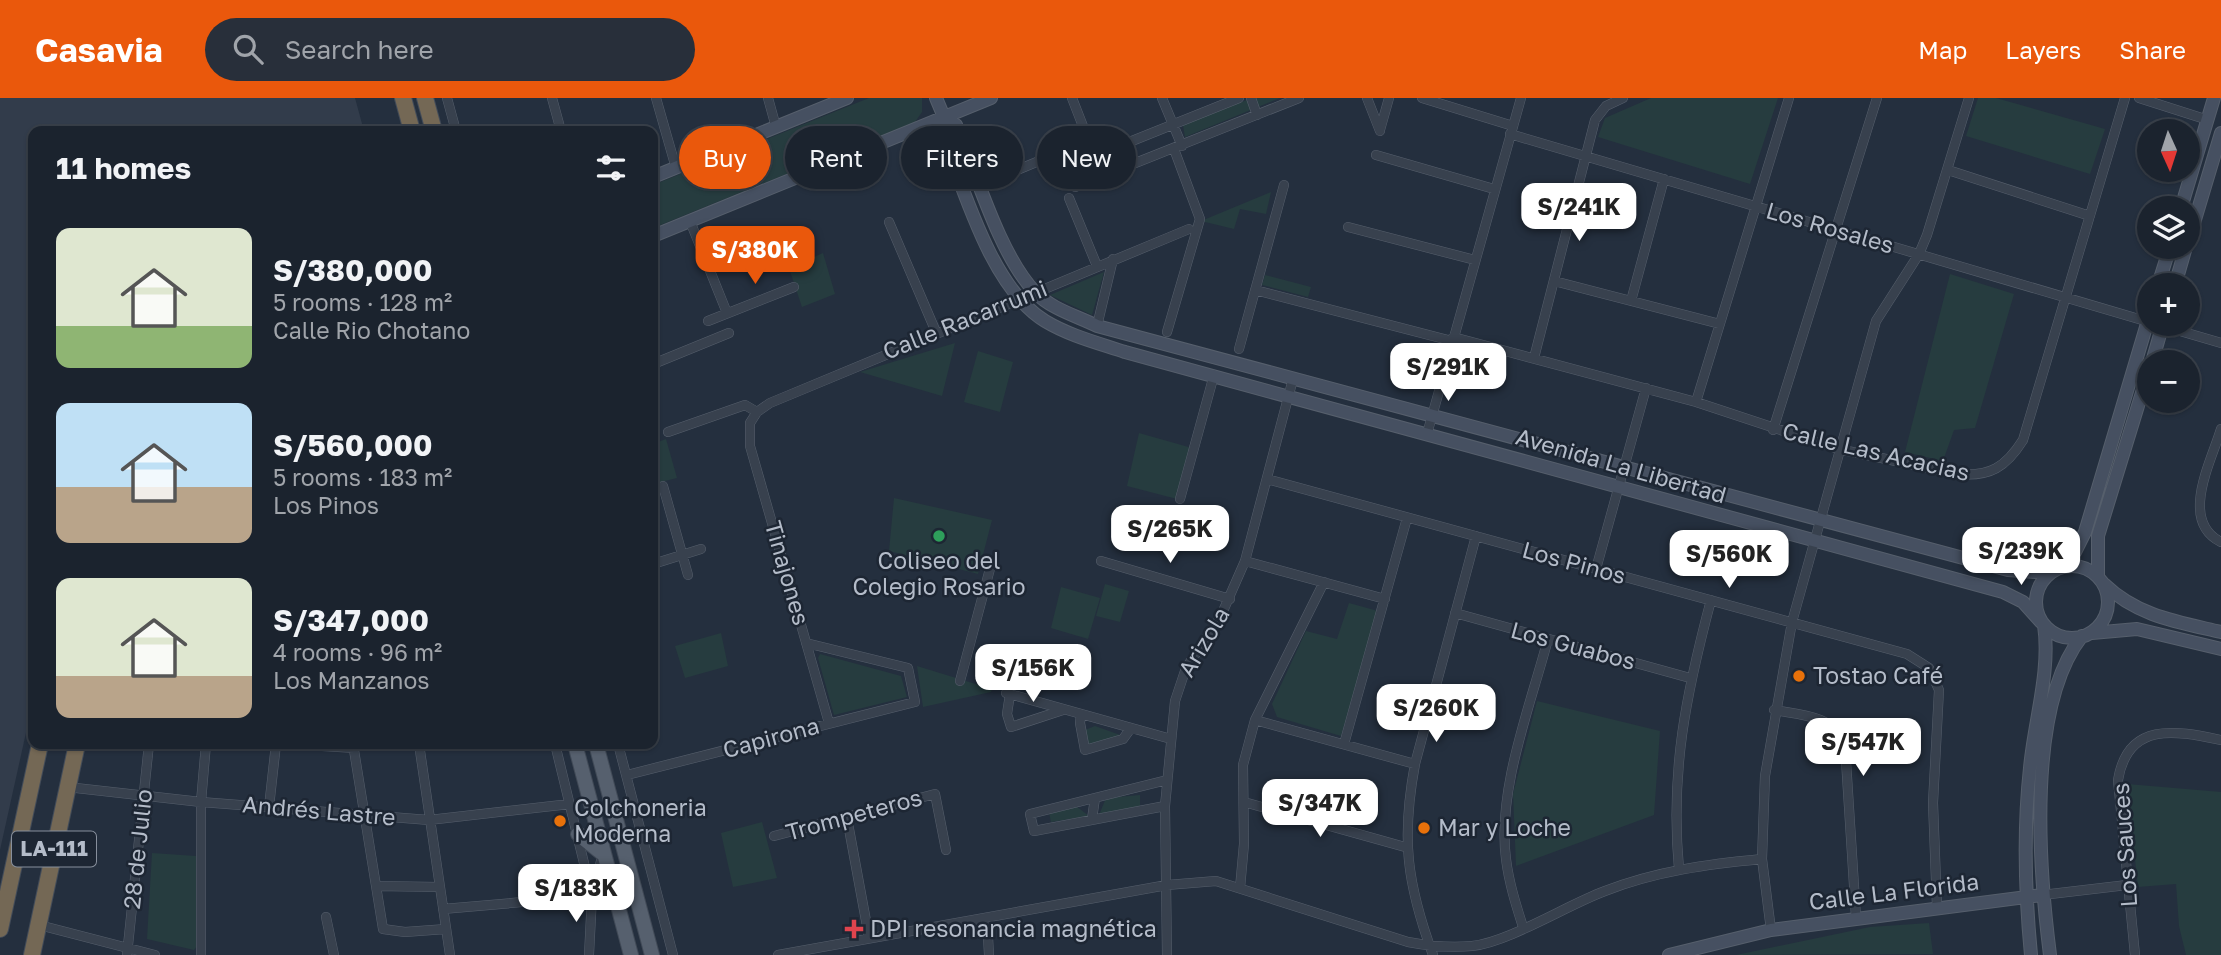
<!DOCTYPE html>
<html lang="en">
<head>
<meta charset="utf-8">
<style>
  :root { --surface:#1b232e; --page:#282f3a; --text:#f1f3f6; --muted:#a0a4aa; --line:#39404a; --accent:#ea580c }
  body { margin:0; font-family:"Golos Text",sans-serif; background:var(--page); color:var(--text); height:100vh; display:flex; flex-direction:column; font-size:26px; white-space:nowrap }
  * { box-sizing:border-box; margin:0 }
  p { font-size:23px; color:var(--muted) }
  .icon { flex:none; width:38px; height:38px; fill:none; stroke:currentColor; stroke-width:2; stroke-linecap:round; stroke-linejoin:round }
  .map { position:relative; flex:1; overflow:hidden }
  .panel { position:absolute; left:28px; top:28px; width:630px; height:623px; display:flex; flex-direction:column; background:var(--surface); border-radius:14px; box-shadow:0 2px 5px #0004,0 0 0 2px var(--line) }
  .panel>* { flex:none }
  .banner { position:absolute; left:679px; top:28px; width:665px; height:63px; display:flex; gap:14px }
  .needle { width:46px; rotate:177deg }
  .fabs { position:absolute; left:2137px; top:21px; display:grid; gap:14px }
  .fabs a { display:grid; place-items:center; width:63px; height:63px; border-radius:50%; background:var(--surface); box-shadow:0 2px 5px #0004,0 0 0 2px var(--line); font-size:35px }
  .price { position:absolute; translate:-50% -60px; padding:0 16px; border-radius:14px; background:#fff; color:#222; font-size:23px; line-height:46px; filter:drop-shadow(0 2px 4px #0008) }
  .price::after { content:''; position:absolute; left:50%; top:42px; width:21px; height:16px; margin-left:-10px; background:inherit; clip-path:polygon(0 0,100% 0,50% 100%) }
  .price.on { background:var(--accent); color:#fff }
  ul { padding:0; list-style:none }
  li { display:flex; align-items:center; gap:21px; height:175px; padding:0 28px }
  li span { display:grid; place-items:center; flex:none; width:196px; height:140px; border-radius:14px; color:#555 }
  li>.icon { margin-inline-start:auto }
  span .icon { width:84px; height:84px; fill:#fffc; stroke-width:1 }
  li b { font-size:30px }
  h2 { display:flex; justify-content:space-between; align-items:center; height:84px; padding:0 28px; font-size:30px }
  .pill { padding:0 24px; border-radius:32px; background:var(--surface); box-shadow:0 2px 5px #0004,0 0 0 2px var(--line); font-size:24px; line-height:63px }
  .pill.on { background:var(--accent); color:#fff }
  header { display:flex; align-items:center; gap:42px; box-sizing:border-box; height:98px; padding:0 35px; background:var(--accent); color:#fff }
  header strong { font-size:33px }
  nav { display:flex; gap:38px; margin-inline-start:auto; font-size:24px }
  .search { width:490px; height:63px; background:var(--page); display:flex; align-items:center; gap:18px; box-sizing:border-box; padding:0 24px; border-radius:38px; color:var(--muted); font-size:26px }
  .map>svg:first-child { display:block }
</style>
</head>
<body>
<header>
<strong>Casavia</strong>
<div class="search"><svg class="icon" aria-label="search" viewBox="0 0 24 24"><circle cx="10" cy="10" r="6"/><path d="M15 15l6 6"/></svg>Search here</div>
<nav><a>Map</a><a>Layers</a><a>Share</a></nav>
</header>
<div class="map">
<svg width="2221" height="857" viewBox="0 0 2221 857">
  <rect width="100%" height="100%" fill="#242f3e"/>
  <path fill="#323c4b" d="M0,0H355L364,33H33V603L0,752Z"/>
  <path fill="#263c3f" d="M869,0H922V14L915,24L653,130V87Z
    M1252,0H1280L1185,39L1183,27Z
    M1651,0H1778L1750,86L1598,39L1605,20Z
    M1978,0H1996L2105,31L2090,76L1966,38Z
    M1271,94L1266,116L1240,111L1234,131L1201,123Z
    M823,155L835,196L802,209L789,170Z
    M1104,174L1092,217L1050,197Z
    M1950,176L2014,196L1975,330L1954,332L1943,363L1905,354Z
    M1265,177L1311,189L1308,199L1262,187Z
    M955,245L942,298L860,274Z
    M978,253L1013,264L1000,314L964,304Z
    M1139,335L1192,350L1177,401L1127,388Z
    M666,341L677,380L653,386V346Z
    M894,400L992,422L978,476L889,453Z
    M1105,486L1129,493L1120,524L1096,518Z
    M1061,489L1100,500L1088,541L1051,530Z
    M1349,505L1378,513L1341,638L1277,619L1272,606L1306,533L1337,541Z
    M721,535L728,568L685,580L675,548Z
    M820,556L901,578L907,599L834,617L818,560Z
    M917,568L992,591L991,594L923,609Z
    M1537,603L1660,633L1654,717L1516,768L1513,696Z
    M1095,628L1123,638L1089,647L1085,632Z
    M2127,686L2221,694V857H2186L2179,828L2176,786L2138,789Z
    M1140,697V710L1099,717L1106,700Z
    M1076,708L1089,718L1051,724L1049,714Z
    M762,724L777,780L733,789L721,735Z
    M152,755L196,758L197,848L194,852L147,841Z
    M1929,825L1933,856L1736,857L1870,829Z"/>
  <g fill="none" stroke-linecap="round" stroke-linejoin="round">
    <defs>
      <path id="street" d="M447,0L456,33
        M552,0L561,33
        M656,0L676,70
        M768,0L776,29
        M1072,0L1095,59
        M1162,0L1182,48
        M1239,0L1067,69L1075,89L1299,0
        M1251,0L1257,17
        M1367,0L1380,33
        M1422,0L1513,28
        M2139,0L2208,22
        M1380,32L1389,0
        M1510,36L2149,224
        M1376,57L1494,91
        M1948,72L2090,118
        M981,87L1051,58
        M1069,100L1097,168
        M690,123L727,215
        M889,124L936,234
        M1348,129L1475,162
        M1554,183L1720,226
        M1255,192L1452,243
        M1631,203L1664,81
        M708,223L794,189
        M2156,226L2221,245
        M1097,228L1113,161
        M1167,234L1200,121L1174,51
        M1453,239L1696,304L1838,351L1958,376C1990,379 2006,369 2023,342L2125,0
        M1239,251L1284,87
        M1534,260L1595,22L1606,8L1623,0
        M658,264L729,235
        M1696,304L1789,0
        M2221,331C2211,364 2179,423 2221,444
        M1773,332L1877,0
        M668,334L745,307L757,314
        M1427,336L1521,0
        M1267,381L1907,556L1929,570L1939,592L1933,705L1937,809
        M663,388L688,477
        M1180,401L1214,277
        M1101,463L1230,501
        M1245,463L1385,501
        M653,466L701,451
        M1596,471L1646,290
        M1455,515L1690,580
        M960,583L991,467
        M1006,595L1171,641
        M1010,596L1007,616L1011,629L1063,612
        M1774,612C1802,617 1833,617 1845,647L1856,819
        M1081,616L1080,625L1085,652L1123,641L1131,630
        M1255,622L1415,666
        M829,625L750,348V325L757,314L770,305L1189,131
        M290,646L354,650
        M353,646L383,831L405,834L446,831
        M419,646L450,857
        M555,646L592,798
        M618,646L673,857
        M1344,646L1407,420
        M627,677L915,604L908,570L806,545
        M67,689L201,704L429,722L570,706
        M1244,704L1405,749
        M1165,708L1034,733L1030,716L1167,682
        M269,709L276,646
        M847,720L869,839
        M1092,721L1095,700
        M774,738L935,696L946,752
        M1679,771C1670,674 1686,596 1711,502
        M376,788L439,789
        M1240,790L1244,746L1243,667L1255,622L1324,484
        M2042,797L2127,787
        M443,811L592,798
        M326,819L334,857
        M987,820L989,857
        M39,827L155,857
        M1523,829C1516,807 1509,785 1506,761C1497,692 1530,609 1548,541
        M1771,832L1762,761L1765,678L1792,524L1876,223L1919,156L1927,137L1969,0
        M127,857L149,646
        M201,857V704L206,646
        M589,857L592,798L602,759
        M778,857L1167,787L1216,783L1408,844C1429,848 1451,850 1472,848C1509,844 1567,807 1605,793C1656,773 1709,766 1762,761
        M1167,857L1165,708L1175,603L1186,570L1220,520L1245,463L1293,281
        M1433,857C1407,786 1401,741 1415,666L1476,438
        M2135,857L2118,682C2128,622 2177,633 2221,642"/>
      <path id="secondary" d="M936,0L944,19L941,33C964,91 991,190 1045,223C1070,238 1098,245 1125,254L2003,494L2023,504L2041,524
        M944,19L956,27C976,75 1000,158 1035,194C1051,211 1077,218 1097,228L2008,472L2035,474L2057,470
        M653,79L847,0
        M2181,110L2214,0
        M653,138L991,0
        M2188,145L2221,35
        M2158,187L2170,149
        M2175,187L2186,149
        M2152,264L2163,226
        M2036 504a36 36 0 1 1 72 0a36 36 0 1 1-72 0Z
        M2062,469L2075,454L2085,434L2149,219
        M2098,478V438L2149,272
        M2104,486C2137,518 2178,524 2221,534
        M2092,535L2137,531L2221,551
        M1669,857L1771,832L2042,797
        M2031,857C2025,795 2023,733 2030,670C2034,624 2051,573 2044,527
        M2050,857C2039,771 2026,609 2082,538"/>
      <path id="primary" d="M575,646L631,857
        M596,646L652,857
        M578,736L603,756"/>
      <path id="highway" d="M403,0L412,33
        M425,0L434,33
        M0,831L40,646
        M32,857L77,646"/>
    </defs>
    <use href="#street" stroke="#565f6c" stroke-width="10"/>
    <use href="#secondary" stroke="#565f6c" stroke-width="14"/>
    <use href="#primary" stroke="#414a57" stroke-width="16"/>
    <use href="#highway" stroke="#434c59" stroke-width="18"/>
    <use href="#street" stroke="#38414e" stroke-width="9"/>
    <use href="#secondary" stroke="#465061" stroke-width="12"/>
    <use href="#primary" stroke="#56606e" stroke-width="14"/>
    <use href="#highway" stroke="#746855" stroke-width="16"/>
  </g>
  <circle fill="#2e9e5b" stroke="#1d2633" stroke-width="2.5" cx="939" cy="438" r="7"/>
  <g fill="#e8710a" stroke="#1d2633" stroke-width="2.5">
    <circle cx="1799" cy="578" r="7"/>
    <circle cx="560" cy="723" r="7"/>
    <circle cx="1424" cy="730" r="7"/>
  </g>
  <path fill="#e0444e" stroke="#1d2633" stroke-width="2.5" d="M850.5 820.5h7v7h7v7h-7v7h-7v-7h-7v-7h7z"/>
  <g text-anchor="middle" stroke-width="5" stroke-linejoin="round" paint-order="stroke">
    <rect fill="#1d2633" stroke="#878f9c" stroke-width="2" x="12" y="733.5" width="84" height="35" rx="5"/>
    <g font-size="21" font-weight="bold" fill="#b4bcc9">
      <text x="54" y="758">LA-111</text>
    </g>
    <g font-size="23" fill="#b4bcc9" stroke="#1d2633">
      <text transform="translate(1830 130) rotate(16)" y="8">Los Rosales</text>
      <text transform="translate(965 222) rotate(-22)" y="8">Calle Racarrumi</text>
      <text transform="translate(1876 354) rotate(13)" y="8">Calle Las Acacias</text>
      <text transform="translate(1621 368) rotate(16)" y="8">Avenida La Libertad</text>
      <text transform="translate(1574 465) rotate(15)" y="8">Los Pinos</text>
      <text transform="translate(787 475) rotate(74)" y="8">Tinajones</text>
      <text transform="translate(1204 544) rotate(-59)" y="8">Arizola</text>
      <text transform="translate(1573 548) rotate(15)" y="8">Los Guabos</text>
      <text transform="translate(771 640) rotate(-15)" y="8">Capirona</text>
      <text transform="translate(319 713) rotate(5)" y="8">Andrés Lastre</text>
      <text transform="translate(854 717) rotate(-15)" y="8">Trompeteros</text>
      <text transform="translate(2125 747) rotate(-94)" y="8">Los Sauces</text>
      <text transform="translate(138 751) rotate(-84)" y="8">28 de Julio</text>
      <text transform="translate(1894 794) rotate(-7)" y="8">Calle La Florida</text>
    </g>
    <g font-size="23" fill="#b4bcc9" stroke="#1d2633" text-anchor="start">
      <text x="939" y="471" text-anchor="middle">Coliseo del<tspan x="939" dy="26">Colegio Rosario</tspan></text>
      <text x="1813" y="586">Tostao Café</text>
      <text x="574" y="718">Colchoneria<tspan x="574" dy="26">Moderna</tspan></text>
      <text x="1438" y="738">Mar y Loche</text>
      <text x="870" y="839">DPI resonancia magnética</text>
    </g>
  </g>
</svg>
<div class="fabs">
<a><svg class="needle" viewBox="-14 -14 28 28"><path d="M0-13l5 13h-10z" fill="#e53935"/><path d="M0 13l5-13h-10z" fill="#a0a4aa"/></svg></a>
<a><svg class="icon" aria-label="layers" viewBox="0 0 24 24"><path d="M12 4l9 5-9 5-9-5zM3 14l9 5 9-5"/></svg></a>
<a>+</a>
<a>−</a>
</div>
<b class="price" style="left:1579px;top:145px">S/241K</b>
<b class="price on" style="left:755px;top:188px">S/380K</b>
<b class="price" style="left:1448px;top:305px">S/291K</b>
<b class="price" style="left:1170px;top:467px">S/265K</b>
<b class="price" style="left:2021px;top:489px">S/239K</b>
<b class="price" style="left:1729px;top:492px">S/560K</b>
<b class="price" style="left:1033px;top:606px">S/156K</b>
<b class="price" style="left:1436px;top:646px">S/260K</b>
<b class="price" style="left:1863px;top:680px">S/547K</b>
<b class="price" style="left:1320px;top:741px">S/347K</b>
<b class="price" style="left:576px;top:826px">S/183K</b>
<div class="banner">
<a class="pill on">Buy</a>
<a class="pill">Rent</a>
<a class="pill">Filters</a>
<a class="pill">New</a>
</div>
<section class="panel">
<h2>11 homes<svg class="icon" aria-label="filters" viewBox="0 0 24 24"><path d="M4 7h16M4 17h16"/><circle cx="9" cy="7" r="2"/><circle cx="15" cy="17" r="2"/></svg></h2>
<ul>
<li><span style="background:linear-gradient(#dfe7d0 70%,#8fb573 0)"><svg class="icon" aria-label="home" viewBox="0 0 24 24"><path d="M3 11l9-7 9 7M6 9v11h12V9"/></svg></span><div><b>S/380,000</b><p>5 rooms · 128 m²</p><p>Calle Rio Chotano</p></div></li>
<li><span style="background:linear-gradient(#bfe0f5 60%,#b9a48a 0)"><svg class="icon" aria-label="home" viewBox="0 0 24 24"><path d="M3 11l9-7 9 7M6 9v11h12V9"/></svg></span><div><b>S/560,000</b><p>5 rooms · 183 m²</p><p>Los Pinos</p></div></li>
<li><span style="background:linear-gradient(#dfe7d0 70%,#b9a48a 0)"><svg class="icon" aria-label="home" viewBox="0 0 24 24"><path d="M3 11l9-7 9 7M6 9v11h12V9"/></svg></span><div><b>S/347,000</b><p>4 rooms · 96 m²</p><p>Los Manzanos</p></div></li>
</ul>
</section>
</div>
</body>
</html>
